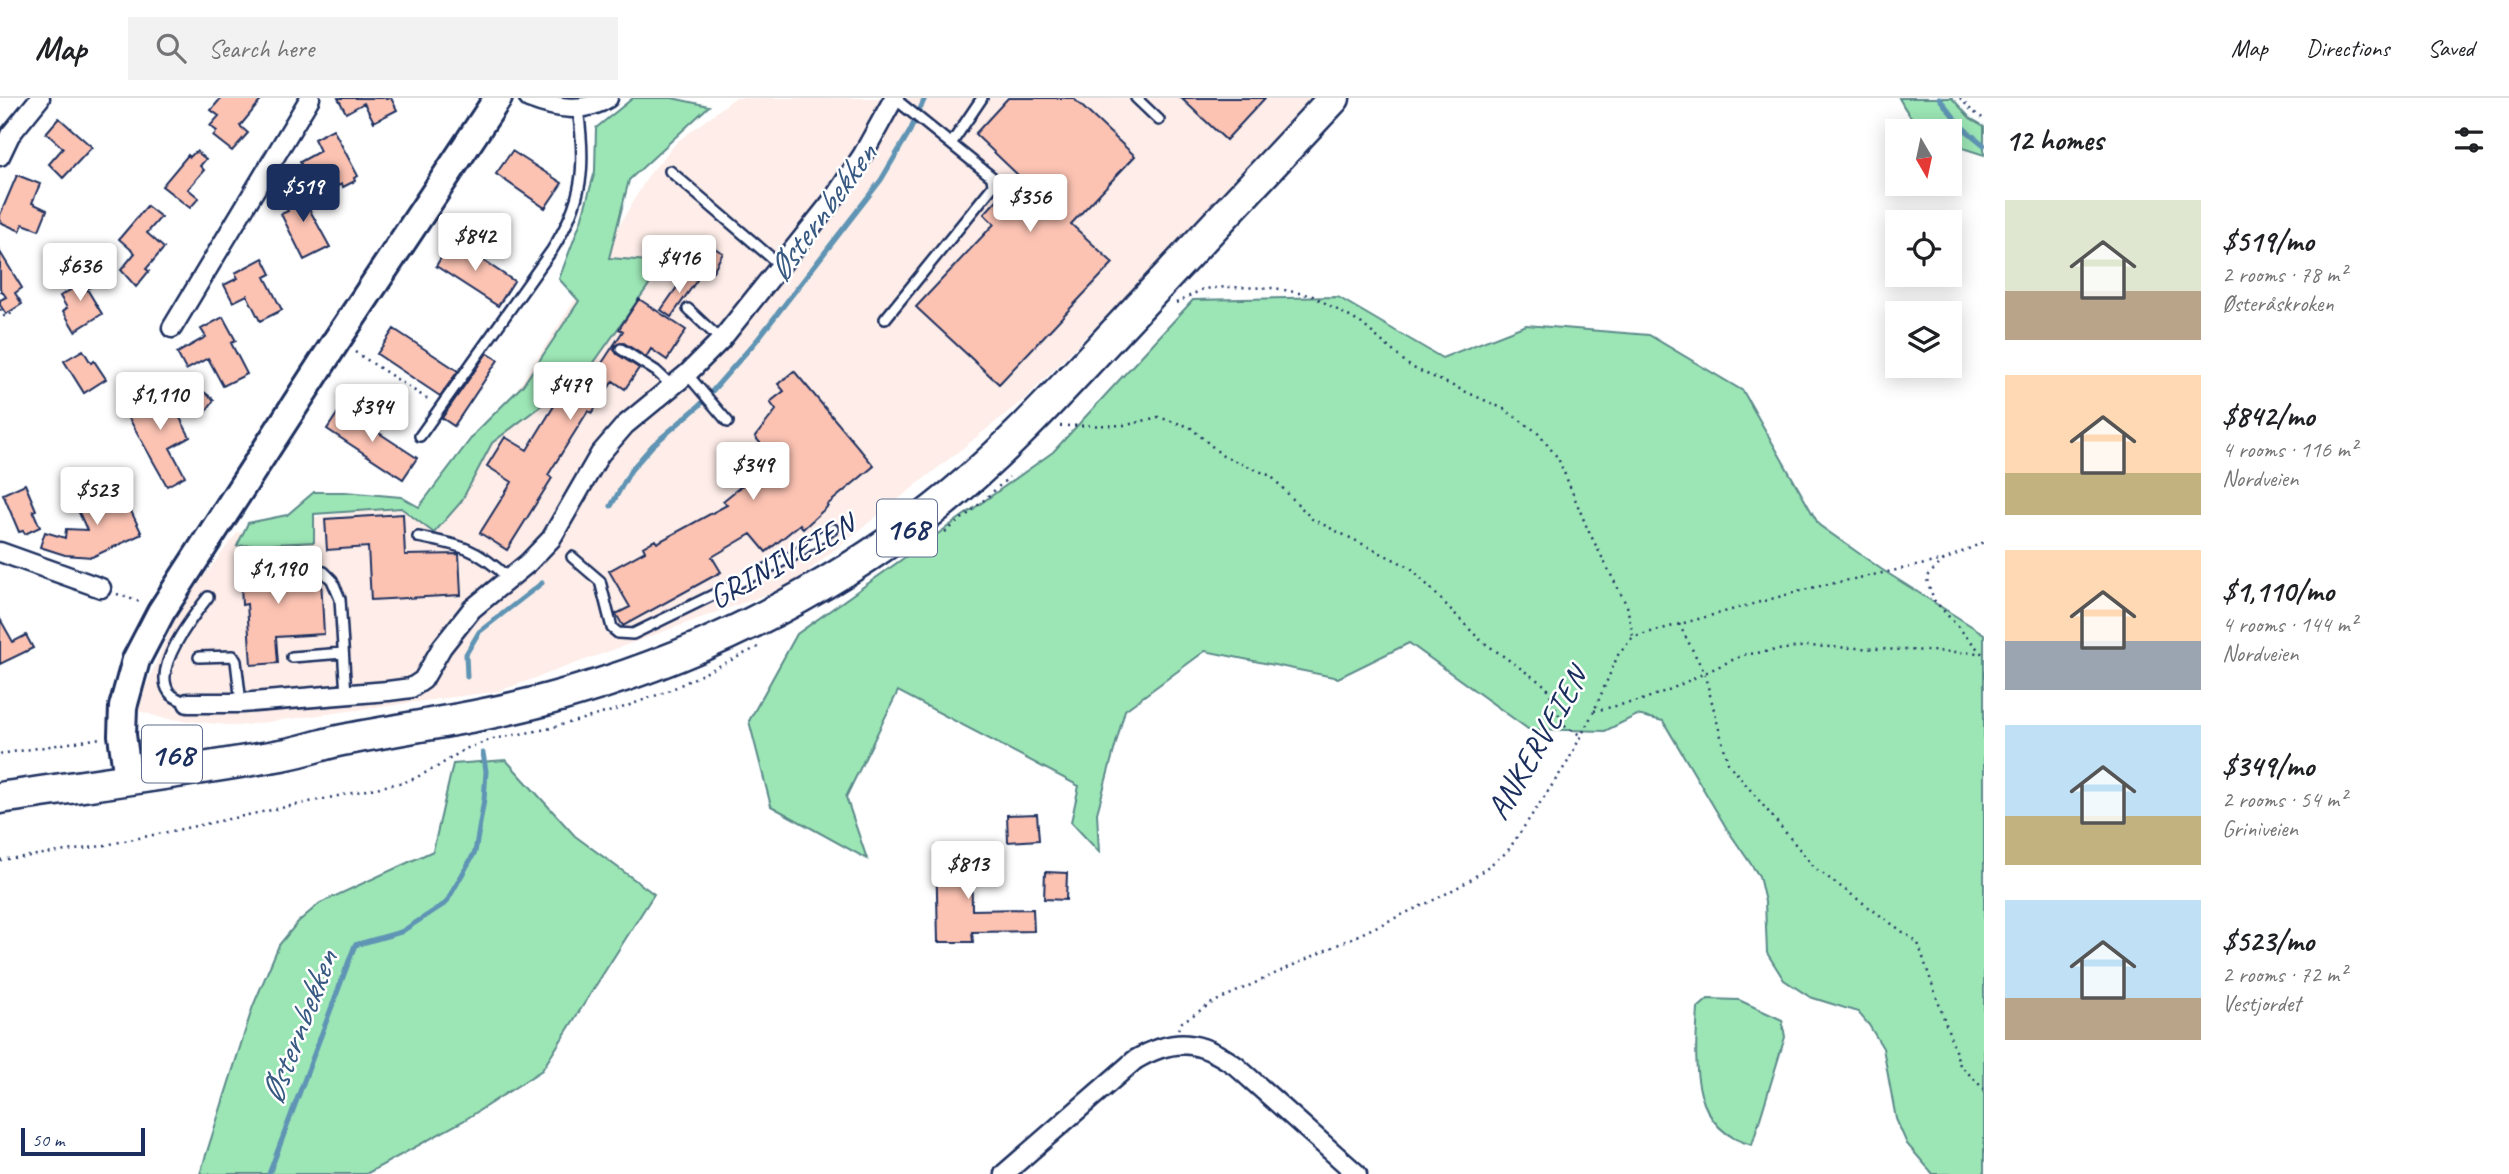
<!DOCTYPE html>
<html lang="en">
<head>
<meta charset="utf-8">
<style>
  :root { --surface:#fff; --page:#f2f2f2; --text:#202124; --muted:#757577; --line:#e0e0e0; --accent:#1b2f5e }
  body { margin:0; font-family:Caveat,sans-serif; background:var(--page); color:var(--text); height:100vh; display:flex; flex-direction:column; font-size:26px; white-space:nowrap }
  * { box-sizing:border-box; margin:0 }
  p { font-size:23px; color:var(--muted) }
  .icon { flex:none; width:38px; height:38px; fill:none; stroke:currentColor; stroke-width:2; stroke-linecap:round; stroke-linejoin:round }
  .map { position:relative; flex:1; overflow:hidden }
  .drawer { display:flex; flex-direction:column; background:var(--surface); width:525px }
  .drawer>* { flex:none }
  .needle { width:46px; rotate:171deg }
  .controls { position:absolute; left:1885px; top:21px; display:grid; gap:14px }
  .controls a { display:grid; place-items:center; width:77px; height:77px; border-radius:0px; background:var(--surface); box-shadow:0 4px 18px #0003; font-size:35px }
  .scale { position:absolute; left:21px; bottom:18px; width:124px; box-sizing:border-box; padding-left:7px; border:4px solid #1b2f5e; border-top:0; font-size:19px; line-height:24px; white-space:nowrap; color:#1b2f5e; -webkit-text-stroke:5px #fff; paint-order:stroke }
  .price { position:absolute; translate:-50% -60px; padding:0 16px; border-radius:7px; background:#fff; color:#222; font-size:23px; line-height:46px; filter:drop-shadow(0 2px 4px #0008) }
  .price::after { content:''; position:absolute; left:50%; top:42px; width:21px; height:16px; margin-left:-10px; background:inherit; clip-path:polygon(0 0,100% 0,50% 100%) }
  .price.current { background:var(--accent); color:#fff }
  ul { padding:0; list-style:none }
  li { display:flex; align-items:center; gap:21px; height:175px; padding:0 21px }
  li span { display:grid; place-items:center; flex:none; width:196px; height:140px; border-radius:0px; color:#555 }
  li>.icon { margin-inline-start:auto }
  span .icon { width:84px; height:84px; fill:#fffc; stroke-width:1 }
  li b { font-size:30px }
  h2 { display:flex; justify-content:space-between; align-items:center; height:84px; padding:0 21px; font-size:30px }
  header { display:flex; align-items:center; gap:42px; box-sizing:border-box; height:98px; padding:0 35px; background:var(--surface); border-bottom:2px solid var(--line) }
  header strong { font-size:33px }
  nav { display:flex; gap:38px; margin-inline-start:auto; font-size:24px }
  .search { width:490px; height:63px; background:var(--page); display:flex; align-items:center; gap:18px; box-sizing:border-box; padding:0 24px; border-radius:0px; color:var(--muted); font-size:26px }
  main { display:flex; flex:1; min-height:0 }
  .map>svg:first-child { display:block }
</style>
</head>
<body>
<header>
<strong>Map</strong>
<div class="search"><svg class="icon" aria-label="search" viewBox="0 0 24 24"><circle cx="10" cy="10" r="6"/><path d="M15 15l6 6"/></svg>Search here</div>
<nav><a>Map</a><a>Directions</a><a>Saved</a></nav>
</header>
<main>
<div class="map">
<svg width="1984" height="1076" viewBox="0 0 1984 1076">
  <rect width="100%" height="100%" fill="#fff"/>
  <filter id="ink" filterUnits="userSpaceOnUse"><feTurbulence type="fractalNoise" baseFrequency=".0143" numOctaves="2"/><feDisplacementMap in="SourceGraphic" scale="14" xChannelSelector="R" yChannelSelector="G"/><feConvolveMatrix kernelMatrix="1 2 1 2 8 2 1 2 1" color-interpolation-filters="sRGB"/></filter>
  <g filter="url(#ink)">
    <path fill="#feede8" d="M735,0H1314L1190,132L1027,299L789,488L499,593L237,628L162,620L136,612L179,511L237,435L321,418L405,407L432,410L487,337L588,182L648,78L677,44Z"/>
    <path fill="#9ce6b5" stroke="#5c8a8a" stroke-width="2" d="M633,0H672L709,8L629,82L609,160L665,164L590,270L492,345L461,404L434,435L401,410L314,416V444L237,448L248,425L287,417L314,394H345L401,399L419,409L476,334L523,287L579,203L559,181L581,123L595,73L596,30Z
      M1899,0H1952L1970,20L1984,28V57L1950,46V33C1921,33 1912,25 1899,0Z
      M1338,199L1442,260L1526,227L1649,237L1743,293L1819,427L1881,471L1984,536V1076H1933L1907,1046L1896,1021L1883,950L1869,927L1858,914L1810,899L1784,882L1767,855L1765,804L1759,778L1727,731L1663,623L1637,617L1605,633L1528,631L1409,545L1338,580L1205,553L1125,612L1097,715L1099,754L1071,724L1079,688L898,593L846,699L867,761L771,708L749,623L797,536L1053,354L1193,202Z
      M506,662L575,738L654,796L542,972L463,1023L366,1076H200L253,908L279,847L298,824L320,805L433,753L453,666Z
      M1708,901L1739,902L1782,922L1785,939L1752,1047C1688,1030 1695,963 1698,910Z"/>
    <g fill="none" stroke-linecap="round" stroke-linejoin="round">
      <path stroke="#5f94b4" stroke-width="5" d="M1939,0L1962,29L1984,47
        M611,408L631,372L653,347L700,307L757,242L881,82L910,33L925,0
        M467,579L466,556L479,534L542,485
        M269,1076L355,847L401,834L446,805L475,754L484,702L486,673L483,655"/>
    </g>
    <path fill="#fcc3b3" stroke="#1b2f5e" stroke-width="2" d="M221,0H263L240,28L248,35L232,53L213,38L217,33L210,28L219,18L211,12Z
      M338,0H391L397,12L374,24L364,5L346,15Z
      M1008,0H1073L1135,58L1071,126L1113,165L999,286L916,209L994,126L984,116L1019,78L975,36Z
      M1181,0H1265L1226,42Z
      M59,20L92,49L63,80L49,66L63,50L46,35Z
      M333,31L358,78L354,80L355,83L343,89L342,86L338,88L335,81L331,83L326,73L309,82L300,64L320,53L314,41Z
      M196,53L206,61L200,68L204,72L188,91L199,100L190,110L162,88L188,57L190,59Z
      M512,53L562,85L545,110L496,76Z
      M17,77L40,86L32,105L47,112L39,132L23,126L20,133L0,124V117Z
      M296,87L330,149L304,162L281,116L288,113L281,99L285,97L283,93Z
      M147,108L161,119L147,135L164,150L146,171L149,173L136,189L121,172L135,155L119,141Z
      M452,142L514,183L498,208L436,168Z
      M707,146L723,155L713,173L696,163Z
      M0,154L22,190L15,195L22,206L6,216L0,207V202L6,199L0,190Z
      M263,160L271,176L265,179L282,212L260,223L247,197L233,204L224,187L238,180L235,175Z
      M83,174L92,188L87,191L102,216L75,233L63,213L67,210L60,198L72,191L67,183Z
      M687,175L697,182L671,219L661,212Z
      M639,201L686,232L667,262L651,251L646,259L624,245L616,247L614,251L617,256L639,270L625,291L613,283L592,315L588,313L548,377L552,380L507,452L480,435L512,384L487,368L505,339L527,352L562,295L565,297L575,281L587,288L623,233L619,231Z
      M223,219L236,243L231,245L247,276L223,288L208,260L186,272L177,255L206,239L201,231Z
      M394,231L458,273L440,298L377,256Z
      M83,252L91,265L94,263L106,281L84,295L64,263Z
      M487,255L498,262L454,328L442,320Z
      M794,273L874,368L827,407L828,408L803,431L800,426L766,454L751,436L712,459L721,474L623,528L616,516L630,509L609,473L645,453L643,449L655,442L657,445L727,407L723,403L762,371L756,363L768,354L755,339L776,312L770,304L784,293L778,286Z
      M162,285L190,339L170,350L185,378L167,388L126,315L151,302L146,294Z
      M172,287L199,290L214,302L206,313Z
      M341,310L417,360L403,381L327,331Z
      M25,386L36,412L33,413L40,429L25,436L23,433L19,434L3,396Z
      M119,388L142,436L92,459L65,457L40,449L45,434L65,440L66,431L87,432L76,408Z
      M403,416L405,457L459,456L461,497L371,502L368,449L327,452L325,421Z
      M285,456L287,482L321,481L324,536L276,539L278,565L251,567L247,506L242,507L241,486H245L244,458Z
      M0,521L13,544L26,537L33,550L0,566Z
      M1037,716L1039,742L1008,744L1007,717Z
      M971,747L972,812L1033,811L1034,833L972,834L973,844H938L936,748Z
      M1045,774L1067,775L1066,802L1044,801Z"/>
    <g fill="none" stroke-linecap="round" stroke-linejoin="round">
      <defs>
        <path id="service" d="M894,0L951,46
          M1136,0L1159,22
          M670,73L781,168
          M688,211L721,242
          M885,221L993,88L992,79L951,46L982,0
          M621,251L656,273L672,288
          M687,276L728,324
          M420,338L552,152C584,102 586,68 578,11
          M418,439C460,447 477,450 508,480
          M572,459L600,483L612,530L618,535L633,536L793,458L833,431
          M296,469L324,474L332,482L340,501L346,597
          M199,559L233,558L236,563L241,605
          M292,559L343,555
          M188,605C181,602 173,600 169,594C152,570 193,518 208,499"/>
        <path id="minor" d="M529,0C555,10 584,16 608,0
          M0,58L10,37L40,0
          M172,230L310,0
          M0,454L101,490
          M188,605H241L388,593L411,590L423,582L442,549L472,511L528,465L551,441L600,356L625,327L687,276L721,242L832,103L862,58L894,0
          M1004,1076L1135,962C1174,939 1200,942 1236,968L1357,1076"/>
        <path id="secondary" d="M128,681L122,637L123,609L136,562L161,514L337,242L498,0"/>
        <path id="primary" d="M0,700C96,686 192,673 287,656C308,652 328,644 348,641C415,628 483,619 549,601C687,564 821,499 934,411C1002,358 1060,293 1119,230C1191,154 1262,77 1334,0"/>
      </defs>
      <use href="#service" stroke="#1b2f5e" stroke-width="14"/>
      <use href="#minor" stroke="#1b2f5e" stroke-width="23"/>
      <use href="#secondary" stroke="#1b2f5e" stroke-width="32"/>
      <use href="#primary" stroke="#1b2f5e" stroke-width="35"/>
      <path stroke="#1b2f5e" stroke-width="2.5" stroke-dasharray="2 5" stroke-linecap="butt" d="M1960,0L1972,13L1984,21
        M0,193V196
        M1176,205L1203,191L1227,189L1275,190L1313,198L1362,226L1411,269L1504,311L1537,334L1558,360L1588,432L1627,508L1633,539
        M0,211L4,218L13,215
        M355,254L429,302
        M1060,328L1127,327L1158,319L1190,329L1223,358L1271,378L1312,421L1411,470L1479,541L1547,589L1563,627L1580,637
        M945,434L973,412L1009,379
        M1944,462L1926,479L1934,502L1984,558
        M117,496L140,504
        M1679,526L1704,574L1728,665L1815,770L1918,845L1960,967L1984,991
        M1594,613L1642,602L1671,591L1743,557L1806,548L1980,555
        M0,656L101,640
        M0,762L96,749L409,683L437,669L465,651L493,641L547,631L619,611L668,593L758,549
        M1178,931L1182,924L1212,905L1438,800L1469,783L1507,754L1567,665L1594,613L1618,557L1633,539L1811,490L1944,462L1984,444"/>
      <use href="#service" stroke="#fff" stroke-width="9"/>
      <use href="#minor" stroke="#fff" stroke-width="18"/>
      <use href="#secondary" stroke="#fff" stroke-width="26"/>
      <use href="#primary" stroke="#fff" stroke-width="30"/>
    </g>
  </g>
  <g text-anchor="middle" stroke-width="5" stroke-linejoin="round" paint-order="stroke">
    <g fill="#fff" stroke="#5f6d8e" stroke-width="2">
      <rect x="877" y="401.5" width="60" height="57" rx="5"/>
      <rect x="142" y="627.5" width="60" height="57" rx="5"/>
    </g>
    <g font-size="32" font-weight="bold" fill="#1b2f5e">
      <text x="907" y="441">168</text>
      <text x="172" y="667">168</text>
    </g>
    <g font-size="33" fill="#1b2f5e" stroke="#fff">
      <text transform="translate(781 462) rotate(-29)" y="12">GRINIVEIEN</text>
      <text transform="translate(1536 645) rotate(-60)" y="12">ANKERVEIEN</text>
    </g>
    <g font-size="35" font-style="italic" fill="#385982" stroke="#fff">
      <text transform="translate(821 114) rotate(-54)" y="12">Østernbekken</text>
      <text transform="translate(298 929) rotate(-69)" y="12">Østernbekken</text>
    </g>
  </g>
</svg>
<div class="controls">
<a><svg class="needle" viewBox="-14 -14 28 28"><path d="M0-13l5 13h-10z" fill="#e53935"/><path d="M0 13l5-13h-10z" fill="#757577"/></svg></a>
<a><svg class="icon" aria-label="locate" viewBox="0 0 24 24"><circle cx="12" cy="12" r="6"/><path d="M12 2v4M12 18v4M2 12h4M18 12h4"/></svg></a>
<a><svg class="icon" aria-label="layers" viewBox="0 0 24 24"><path d="M12 4l9 5-9 5-9-5zM3 14l9 5 9-5"/></svg></a>
</div>
<div class="scale">50 m</div>
<b class="price current" style="left:303px;top:126px">$519</b>
<b class="price" style="left:1030px;top:136px">$356</b>
<b class="price" style="left:475px;top:175px">$842</b>
<b class="price" style="left:679px;top:197px">$416</b>
<b class="price" style="left:80px;top:205px">$636</b>
<b class="price" style="left:570px;top:324px">$479</b>
<b class="price" style="left:160px;top:334px">$1,110</b>
<b class="price" style="left:372px;top:346px">$394</b>
<b class="price" style="left:753px;top:404px">$349</b>
<b class="price" style="left:97px;top:429px">$523</b>
<b class="price" style="left:278px;top:508px">$1,190</b>
<b class="price" style="left:968px;top:803px">$813</b>
</div>
<section class="drawer">
<h2>12 homes<svg class="icon" aria-label="filters" viewBox="0 0 24 24"><path d="M4 7h16M4 17h16"/><circle cx="9" cy="7" r="2"/><circle cx="15" cy="17" r="2"/></svg></h2>
<ul>
<li><span style="background:linear-gradient(#dfe7d0 65%,#b9a48a 0)"><svg class="icon" aria-label="home" viewBox="0 0 24 24"><path d="M3 11l9-7 9 7M6 9v11h12V9"/></svg></span><div><b>$519/mo</b><p>2 rooms · 78 m²</p><p>Østeråskroken</p></div></li>
<li><span style="background:linear-gradient(#ffd9b3 70%,#c2b280 0)"><svg class="icon" aria-label="home" viewBox="0 0 24 24"><path d="M3 11l9-7 9 7M6 9v11h12V9"/></svg></span><div><b>$842/mo</b><p>4 rooms · 116 m²</p><p>Nordveien</p></div></li>
<li><span style="background:linear-gradient(#ffd9b3 65%,#9aa5b1 0)"><svg class="icon" aria-label="home" viewBox="0 0 24 24"><path d="M3 11l9-7 9 7M6 9v11h12V9"/></svg></span><div><b>$1,110/mo</b><p>4 rooms · 144 m²</p><p>Nordveien</p></div></li>
<li><span style="background:linear-gradient(#bfe0f5 65%,#c2b280 0)"><svg class="icon" aria-label="home" viewBox="0 0 24 24"><path d="M3 11l9-7 9 7M6 9v11h12V9"/></svg></span><div><b>$349/mo</b><p>2 rooms · 54 m²</p><p>Griniveien</p></div></li>
<li><span style="background:linear-gradient(#bfe0f5 70%,#b9a48a 0)"><svg class="icon" aria-label="home" viewBox="0 0 24 24"><path d="M3 11l9-7 9 7M6 9v11h12V9"/></svg></span><div><b>$523/mo</b><p>2 rooms · 72 m²</p><p>Vestjordet</p></div></li>
</ul>
</section>
</main>
</body>
</html>
